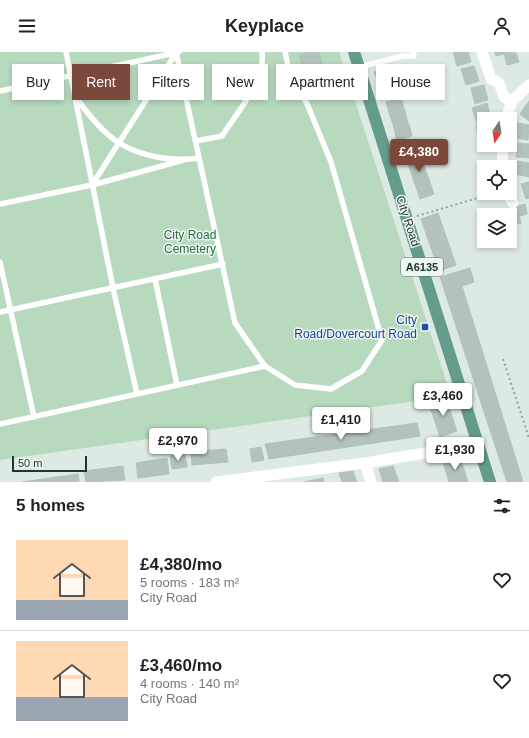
<!DOCTYPE html>
<html lang="en">
<head>
<meta charset="utf-8">
<style>
  :root { --surface:#fff; --page:#f2f2f2; --text:#222; --muted:#767676; --line:#e0e0e0; --accent:#7c483b }
  body { margin:0; font-family:Helvetica,sans-serif; background:var(--page); color:var(--text); height:100vh; display:flex; flex-direction:column; font-size:15px; white-space:nowrap }
  * { box-sizing:border-box; margin:0 }
  p { font-size:13px; color:var(--muted) }
  .icon { flex:none; width:22px; height:22px; fill:none; stroke:currentColor; stroke-width:2; stroke-linecap:round; stroke-linejoin:round }
  .map { position:relative; height:430px; overflow:hidden }
  .panel { display:flex; flex-direction:column; background:var(--surface); flex:1 }
  .panel>* { flex:none }
  .guide { position:absolute; left:12px; top:12px; width:505px; height:36px; display:flex; gap:8px }
  .needle { width:26px; rotate:192deg }
  .fabs { position:absolute; left:477px; top:60px; display:grid; gap:8px }
  .fabs a { display:grid; place-items:center; width:40px; height:40px; border-radius:0px; background:var(--surface); box-shadow:0 2px 6px #0003; font-size:20px }
  .scale { position:absolute; left:12px; bottom:10px; width:75px; box-sizing:border-box; padding-left:4px; border:2px solid #203730; border-top:0; font-size:11px; line-height:14px; white-space:nowrap; color:#203730; -webkit-text-stroke:3px #edf6f1; paint-order:stroke }
  .price { position:absolute; translate:-50% -34px; padding:0 9px; border-radius:4px; background:#fff; color:#222; font-size:13px; line-height:26px; filter:drop-shadow(0 1px 2px #0008) }
  .price::after { content:''; position:absolute; left:50%; top:24px; width:12px; height:9px; margin-left:-6px; background:inherit; clip-path:polygon(0 0,100% 0,50% 100%) }
  .price.on { background:var(--accent); color:#fff }
  ul { padding:0; list-style:none }
  li { display:flex; align-items:center; gap:12px; height:100px; padding:0 16px }
  li+li { border-top:1px solid var(--line) }
  li span { display:grid; place-items:center; flex:none; width:112px; height:80px; border-radius:0px; color:#555 }
  li>.icon { margin-inline-start:auto }
  span .icon { width:48px; height:48px; fill:#fffc; stroke-width:1 }
  li b { font-size:17px }
  h2 { display:flex; justify-content:space-between; align-items:center; height:48px; padding:0 16px; font-size:17px }
  .tag { padding:0 14px; border-radius:0px; background:var(--surface); box-shadow:0 2px 6px #0003; font-size:14px; line-height:36px }
  .tag.on { background:var(--accent); color:#fff }
  header { display:flex; justify-content:space-between; align-items:center; height:52px; padding:0 16px; background:var(--surface); font-size:18px; font-weight:700 }
  .map>svg:first-child { display:block }
</style>
</head>
<body>
<header><svg class="icon" aria-label="menu" viewBox="0 0 24 24"><path d="M4 6h16M4 12h16M4 18h16"/></svg>Keyplace<svg class="icon" aria-label="person" viewBox="0 0 24 24"><circle cx="12" cy="8" r="4"/><path d="M4 21q1-7 8-7t8 7"/></svg></header>
<div class="map">
<svg width="529" height="430" viewBox="0 0 529 430">
  <rect width="100%" height="100%" fill="#dde9e3"/>
  <path fill="#b7d9be" d="M0,0H339L451,344L0,408Z"/>
  <path fill="#b3c3bc" stroke="#b0c2ba" d="M309,0H319L324,19L328,18L329,21L340,18L348,22L349,27L325,34L324,31L314,34L310,18L308,19L306,11L302,13L299,3Z
    M453,0H468L471,10L457,14Z
    M495,0L516,1L519,10L507,13L504,2L496,4Z
    M474,14L479,29L466,33L461,17Z
    M387,15L390,22L377,26L374,20Z
    M390,22L392,29L379,33L377,26Z
    M392,29L394,36L381,40L379,33Z
    M484,33L488,48L475,52L471,36Z
    M394,36L396,43L383,47L381,40Z
    M401,46L403,53L388,57L386,50Z
    M529,49V69L520,62Z
    M487,51L491,66L484,67L477,71L472,56Z
    M403,53L405,59L390,64L388,57Z
    M405,59L407,68L393,72L390,64Z
    M407,68L410,76L395,80L393,72Z
    M517,71L529,73L528,88L515,86Z
    M484,72V93L481,94L476,74Z
    M410,76L412,84L397,89L395,80Z
    M517,91L529,92V106L516,105Z
    M418,96L434,142L420,147L404,100Z
    M517,109L529,111V125L515,122Z
    M529,130V146L526,147L521,132Z
    M525,152L527,162L519,164L521,171L515,172L510,156Z
    M438,161L456,213L439,219L421,167Z
    M470,216L474,230L462,234L523,430H507L440,225Z
    M446,347L457,379L440,385L428,349Z
    M417,371L420,384L269,407L265,392Z
    M261,395L264,408L252,410L250,397Z
    M226,397L228,410L192,413L191,400Z
    M185,402L187,415L172,417L170,404Z
    M460,405L468,430H449L443,410Z
    M167,406L169,422L138,426L136,411Z
    M123,414L125,428L86,430L84,419Z
    M393,414L399,430H383L379,417Z
    M353,419L357,430H342L339,421Z
    M78,422L79,430H22Z
    M323,426L324,430H304Z"/>
  <g fill="none" stroke-linecap="round" stroke-linejoin="round">
    <path stroke="#7fab9b" stroke-width="2" stroke-dasharray="2 3" stroke-linecap="butt" d="M417,164L481,145L485,141
      M503,307L529,386"/>
    <path stroke="#fff" stroke-width="5.5" d="M66,0L113,236L137,342
      M176,0L235,271L265,314L295,333L331,337L362,319L382,288L331,110L308,54L288,14L285,0
      M359,15L403,4H414L413,0
      M0,39L179,0
      M77,47C89,63 102,80 119,91C142,105 174,110 199,106
      M196,89L222,84C237,60 266,29 262,0
      M92,133L176,1
      M0,152L92,133L184,108
      M0,210L34,365
      M155,227L177,333
      M0,260L223,212
      M0,372L265,314"/>
    <path stroke="#fff" stroke-width="11" d="M482,0L491,27L499,31L504,45L512,49
      M506,67L512,49L529,33
      M502,115L503,93
      M507,141L513,151
      M365,411L371,430
      M216,430L365,411L479,392"/>
    <path stroke="#649c8b" stroke-width="12" d="M354,0L490,430"/>
  </g>
  <rect fill="#1a4fb4" stroke="#edf6f1" stroke-width="1.5" x="421" y="271" width="8" height="8" rx="2"/>
  <g text-anchor="middle" stroke-width="3" stroke-linejoin="round" paint-order="stroke">
    <rect fill="#edf6f1" stroke="#5e706a" stroke-width="1" x="401" y="206" width="42" height="18" rx="3"/>
    <g font-size="11" font-weight="bold" fill="#203730">
      <text x="422" y="219">A6135</text>
    </g>
    <g font-size="12" fill="#203730" stroke="#edf6f1">
      <text transform="translate(408 169) rotate(72)" y="4">City Road</text>
    </g>
    <g font-size="12" fill="#2c6c42" stroke="#edf6f1">
      <text x="190" y="187">City Road<tspan x="190" dy="14">Cemetery</tspan></text>
    </g>
    <g font-size="12" fill="#164399" stroke="#edf6f1" text-anchor="end">
      <text x="417" y="272">City<tspan x="417" dy="14">Road/Dovercourt Road</tspan></text>
    </g>
  </g>
</svg>
<div class="fabs">
<a><svg class="needle" viewBox="-14 -14 28 28"><path d="M0-13l5 13h-10z" fill="#e53935"/><path d="M0 13l5-13h-10z" fill="#767676"/></svg></a>
<a><svg class="icon" aria-label="locate" viewBox="0 0 24 24"><circle cx="12" cy="12" r="6"/><path d="M12 2v4M12 18v4M2 12h4M18 12h4"/></svg></a>
<a><svg class="icon" aria-label="layers" viewBox="0 0 24 24"><path d="M12 4l9 5-9 5-9-5zM3 14l9 5 9-5"/></svg></a>
</div>
<div class="scale">50 m</div>
<b class="price on" style="left:419px;top:121px">£4,380</b>
<b class="price" style="left:443px;top:365px">£3,460</b>
<b class="price" style="left:341px;top:389px">£1,410</b>
<b class="price" style="left:178px;top:410px">£2,970</b>
<b class="price" style="left:455px;top:419px">£1,930</b>
<div class="guide">
<a class="tag">Buy</a>
<a class="tag on">Rent</a>
<a class="tag">Filters</a>
<a class="tag">New</a>
<a class="tag">Apartment</a>
<a class="tag">House</a>
</div>
</div>
<section class="panel">
<h2>5 homes<svg class="icon" aria-label="filters" viewBox="0 0 24 24"><path d="M4 7h16M4 17h16"/><circle cx="9" cy="7" r="2"/><circle cx="15" cy="17" r="2"/></svg></h2>
<ul>
<li><span style="background:linear-gradient(#ffd9b3 75%,#9aa5b1 0)"><svg class="icon" aria-label="home" viewBox="0 0 24 24"><path d="M3 11l9-7 9 7M6 9v11h12V9"/></svg></span><div><b>£4,380/mo</b><p>5 rooms · 183 m²</p><p>City Road</p></div><svg class="icon" aria-label="heart" viewBox="0 0 24 24"><path d="M12 20l-8-8c-3-5 5-10 8-4 3-6 11-1 8 4z"/></svg></li>
<li><span style="background:linear-gradient(#ffd9b3 70%,#9aa5b1 0)"><svg class="icon" aria-label="home" viewBox="0 0 24 24"><path d="M3 11l9-7 9 7M6 9v11h12V9"/></svg></span><div><b>£3,460/mo</b><p>4 rooms · 140 m²</p><p>City Road</p></div><svg class="icon" aria-label="heart" viewBox="0 0 24 24"><path d="M12 20l-8-8c-3-5 5-10 8-4 3-6 11-1 8 4z"/></svg></li>
</ul>
</section>
</body>
</html>
